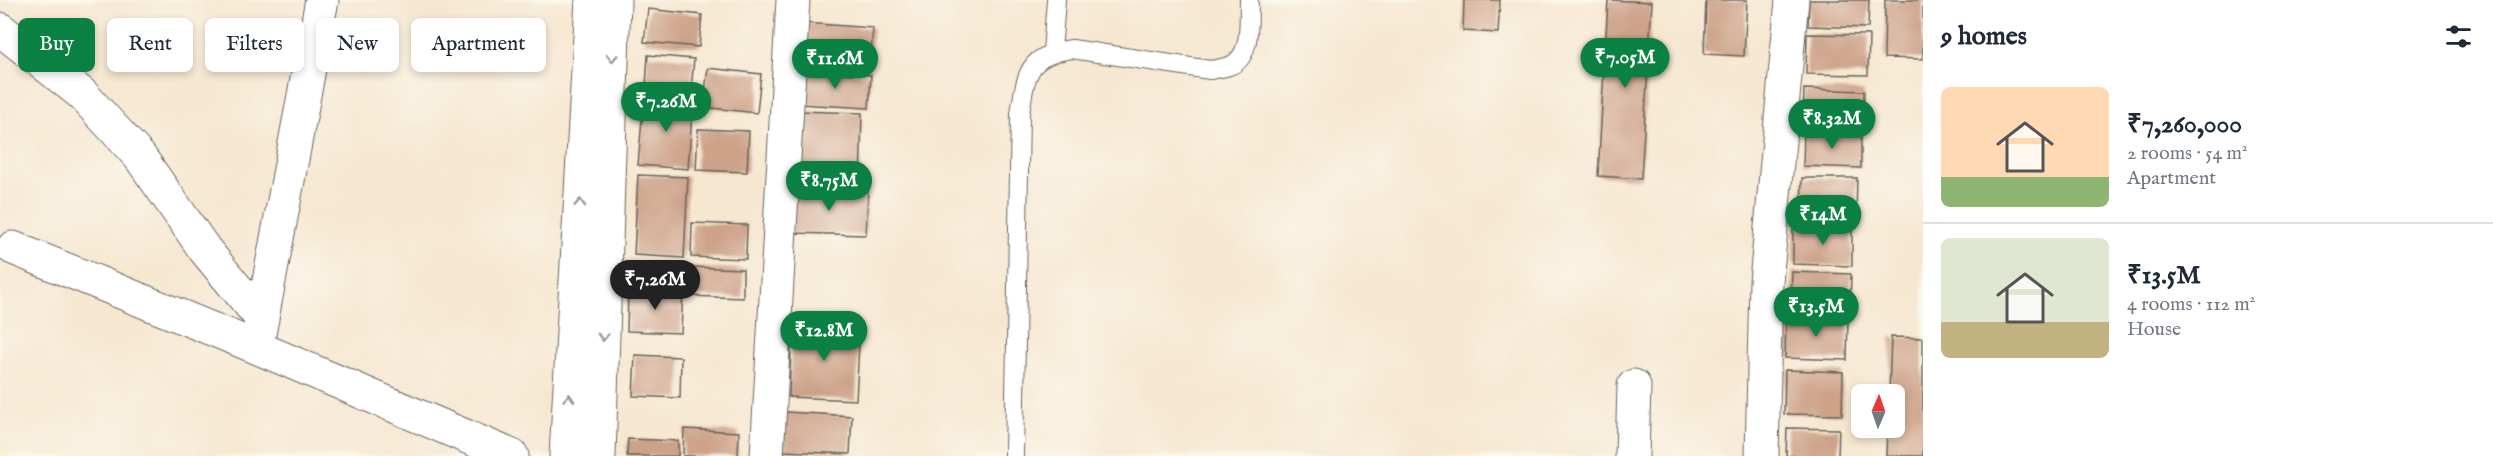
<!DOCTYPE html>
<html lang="en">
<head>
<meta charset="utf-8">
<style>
  :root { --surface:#fff; --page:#f6f6f7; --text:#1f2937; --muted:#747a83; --line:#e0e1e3; --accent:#0b8043 }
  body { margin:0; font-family:"IM FELL English",serif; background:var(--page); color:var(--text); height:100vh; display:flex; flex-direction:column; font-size:22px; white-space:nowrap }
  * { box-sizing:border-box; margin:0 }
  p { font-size:20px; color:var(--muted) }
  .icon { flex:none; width:33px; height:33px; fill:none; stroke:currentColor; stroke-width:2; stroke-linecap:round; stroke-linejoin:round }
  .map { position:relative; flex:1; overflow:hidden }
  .panel { display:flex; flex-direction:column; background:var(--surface); width:570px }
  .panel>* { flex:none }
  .guide { position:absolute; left:18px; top:18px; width:570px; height:54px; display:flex; gap:12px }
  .needle { width:39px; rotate:2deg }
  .tools { position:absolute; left:1851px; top:384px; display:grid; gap:12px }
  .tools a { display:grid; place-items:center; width:54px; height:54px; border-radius:9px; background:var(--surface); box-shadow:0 3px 9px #0003; font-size:30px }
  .price { position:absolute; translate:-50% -51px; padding:0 14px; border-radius:21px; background:var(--accent); color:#fff; font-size:20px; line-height:39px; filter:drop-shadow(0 2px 3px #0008) }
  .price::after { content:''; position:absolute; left:50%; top:36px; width:18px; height:14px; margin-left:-9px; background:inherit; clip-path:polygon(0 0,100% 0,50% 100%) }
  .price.on { background:#222; color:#fff }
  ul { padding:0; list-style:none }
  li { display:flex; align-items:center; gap:18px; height:150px; padding:0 18px }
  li+li { border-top:2px solid var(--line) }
  li span { display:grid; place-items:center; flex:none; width:168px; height:120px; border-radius:9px; color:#555 }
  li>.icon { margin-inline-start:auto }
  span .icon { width:72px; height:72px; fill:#fffc; stroke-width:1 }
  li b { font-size:26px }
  h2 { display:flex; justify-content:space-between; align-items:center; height:72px; padding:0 18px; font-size:26px }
  .pill { padding:0 21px; border-radius:9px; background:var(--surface); box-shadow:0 3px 9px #0003; font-size:21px; line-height:54px }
  .pill.on { background:var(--accent); color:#fff }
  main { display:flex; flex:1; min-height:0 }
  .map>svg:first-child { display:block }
</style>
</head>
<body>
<main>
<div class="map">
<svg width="1923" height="456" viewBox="0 0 1923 456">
  <rect width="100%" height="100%" fill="#fbf7ec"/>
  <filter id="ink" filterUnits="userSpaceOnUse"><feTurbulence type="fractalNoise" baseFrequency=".0167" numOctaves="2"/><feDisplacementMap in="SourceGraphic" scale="12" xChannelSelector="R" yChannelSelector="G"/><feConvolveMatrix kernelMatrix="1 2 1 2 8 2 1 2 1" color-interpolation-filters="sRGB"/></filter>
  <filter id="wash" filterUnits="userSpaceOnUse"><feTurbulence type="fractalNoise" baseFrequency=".008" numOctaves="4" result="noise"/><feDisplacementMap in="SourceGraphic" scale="24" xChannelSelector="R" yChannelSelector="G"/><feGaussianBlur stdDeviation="1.35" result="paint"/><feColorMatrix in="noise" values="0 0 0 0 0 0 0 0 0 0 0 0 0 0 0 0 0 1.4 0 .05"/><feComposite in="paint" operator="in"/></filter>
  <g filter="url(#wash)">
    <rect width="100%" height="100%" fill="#f6e7d0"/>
    <g id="blocks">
      <path fill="#cda289" d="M1464,0H1500L1498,33L1463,31Z
        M1608,0L1652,2L1641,179L1598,176Z
        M1706,0H1747L1744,56L1704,54Z
        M1809,0H1869L1868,28L1808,26Z
        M1885,0H1923V59L1884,58Z
        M648,9L702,15L699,47L644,42Z
        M802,23L873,28L870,66L799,61Z
        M1807,34L1869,35L1868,75L1806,74Z
        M648,55L694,59L691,90L646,86Z
        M708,68L761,74L757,113L703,107Z
        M800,71L871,75L869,108L798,104Z
        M1804,89L1864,91L1863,124L1803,123Z
        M644,97L693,101L688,169L638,165Z
        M796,111L862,113L860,183L793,181Z
        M698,129L749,131L747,172L696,170Z
        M1804,132L1861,134V168L1803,166Z
        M638,175L688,177L684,258L634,255Z
        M1802,178H1857L1856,217L1801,215Z
        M793,188L868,191L866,235L791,233Z
        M692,223L747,225L746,259L691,257Z
        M1793,227L1852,228V266L1793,264Z
        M689,267L743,269V298L688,296Z
        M1792,272L1851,274L1850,310L1791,308Z
        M628,290L683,291L681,333L627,331Z
        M1786,317L1848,319L1847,360L1785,358Z
        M792,324L860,327L856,400L789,397Z
        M1891,337L1923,338V456H1886L1887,428H1894V394H1889Z
        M635,355L681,357L680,398L633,396Z
        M1785,370L1843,372L1842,415L1784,414Z
        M786,412L852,416L850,454L784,451Z
        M1787,428L1839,429L1838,456H1786Z
        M684,429L739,432L738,456H683Z
        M628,439L678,441V456H627Z"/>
    </g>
  </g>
  <g filter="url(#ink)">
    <use href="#blocks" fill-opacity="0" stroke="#68635b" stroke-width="1.5"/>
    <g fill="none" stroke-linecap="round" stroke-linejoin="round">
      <defs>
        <path id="service" d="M1052,52L1056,0
          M1014,456L1020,114C1026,74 1027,55 1072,49L1210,70C1216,69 1223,68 1229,66C1253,58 1248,20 1249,0"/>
        <path id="minor" d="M0,29L82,94L140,157L205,250L262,319
          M13,248L256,347L512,456
          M259,334L322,0
          M566,456L592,0
          M599,456L614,0
          M767,456L793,0
          M1632,456L1634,386
          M1762,456L1766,282L1792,0"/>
      </defs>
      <use href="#service" stroke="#68635b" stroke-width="20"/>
      <use href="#minor" stroke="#68635b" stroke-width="35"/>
      <use href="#service" stroke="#fff" stroke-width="18"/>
      <use href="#minor" stroke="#fff" stroke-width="33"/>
    </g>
    <defs><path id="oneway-chevron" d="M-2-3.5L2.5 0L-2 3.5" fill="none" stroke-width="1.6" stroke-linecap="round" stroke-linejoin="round" transform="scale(1.5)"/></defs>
    <g stroke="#999">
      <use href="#oneway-chevron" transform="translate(612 58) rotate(92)"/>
      <use href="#oneway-chevron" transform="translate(580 203) rotate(-87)"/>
      <use href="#oneway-chevron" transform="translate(603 337) rotate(92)"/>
      <use href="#oneway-chevron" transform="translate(569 398) rotate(-87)"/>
    </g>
  </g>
</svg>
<div class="tools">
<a><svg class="needle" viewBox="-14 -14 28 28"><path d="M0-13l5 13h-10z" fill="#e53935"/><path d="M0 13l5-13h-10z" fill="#747a83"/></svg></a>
</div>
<b class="price" style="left:1625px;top:89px">₹7.05M</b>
<b class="price" style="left:835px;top:90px">₹11.6M</b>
<b class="price" style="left:666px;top:133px">₹7.26M</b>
<b class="price" style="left:1832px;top:150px">₹8.32M</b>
<b class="price" style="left:829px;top:212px">₹8.75M</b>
<b class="price" style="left:1823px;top:246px">₹14M</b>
<b class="price on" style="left:655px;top:311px">₹7.26M</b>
<b class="price" style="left:1816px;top:338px">₹13.5M</b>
<b class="price" style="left:824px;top:362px">₹12.8M</b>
<div class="guide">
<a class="pill on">Buy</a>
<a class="pill">Rent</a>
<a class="pill">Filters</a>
<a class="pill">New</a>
<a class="pill">Apartment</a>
</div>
</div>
<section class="panel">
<h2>9 homes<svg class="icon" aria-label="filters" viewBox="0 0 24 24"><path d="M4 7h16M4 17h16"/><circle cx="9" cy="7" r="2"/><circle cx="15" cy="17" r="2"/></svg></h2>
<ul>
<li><span style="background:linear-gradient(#ffd9b3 75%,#8fb573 0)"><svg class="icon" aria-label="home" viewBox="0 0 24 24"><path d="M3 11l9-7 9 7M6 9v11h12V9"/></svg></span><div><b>₹7,260,000</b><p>2 rooms · 54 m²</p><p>Apartment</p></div></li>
<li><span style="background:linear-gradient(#dfe7d0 70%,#c2b280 0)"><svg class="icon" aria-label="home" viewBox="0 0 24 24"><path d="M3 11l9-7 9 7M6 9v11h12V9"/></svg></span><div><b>₹13.5M</b><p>4 rooms · 112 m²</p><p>House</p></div></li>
</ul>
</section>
</main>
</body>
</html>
